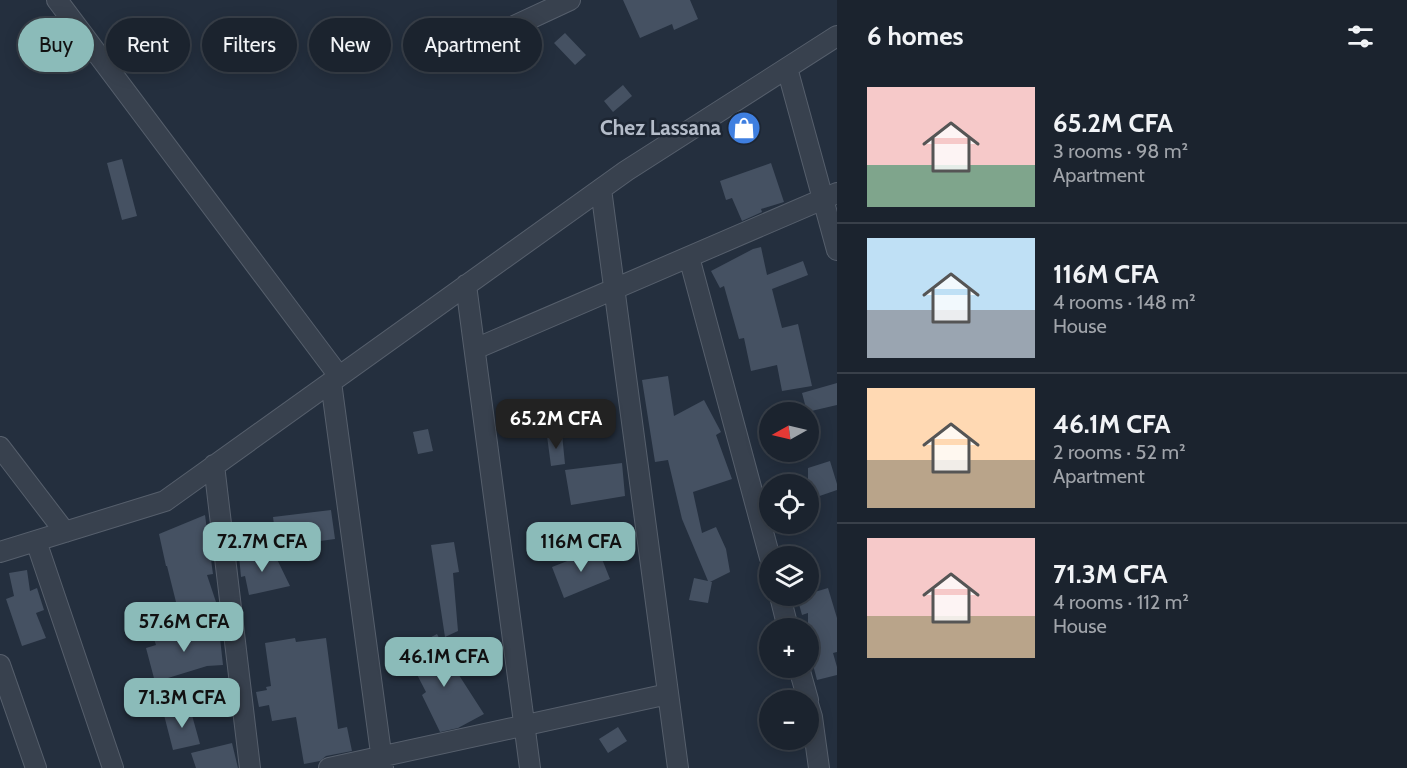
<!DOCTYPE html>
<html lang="en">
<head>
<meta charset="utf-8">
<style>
  :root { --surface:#1b232e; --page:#282f3a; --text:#f1f3f6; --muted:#a0a4aa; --line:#39404a; --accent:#8bbbb9 }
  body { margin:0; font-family:Cabin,sans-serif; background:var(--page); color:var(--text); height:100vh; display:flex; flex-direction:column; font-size:22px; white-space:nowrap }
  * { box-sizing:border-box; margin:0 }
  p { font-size:20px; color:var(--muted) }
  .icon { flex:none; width:33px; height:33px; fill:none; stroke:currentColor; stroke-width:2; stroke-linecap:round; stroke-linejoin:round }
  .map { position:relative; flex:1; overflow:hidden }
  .sheet { display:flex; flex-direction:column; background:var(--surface); width:570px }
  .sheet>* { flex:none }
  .banner { position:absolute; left:18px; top:18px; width:570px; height:54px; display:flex; gap:12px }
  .needle { width:39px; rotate:262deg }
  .fabs { position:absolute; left:759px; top:402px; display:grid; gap:12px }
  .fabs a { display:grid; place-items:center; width:60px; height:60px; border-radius:50%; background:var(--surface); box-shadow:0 3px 15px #0003,0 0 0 2px var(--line); font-size:30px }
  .price { position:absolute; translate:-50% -51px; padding:0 14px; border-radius:12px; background:var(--accent); color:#111; font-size:20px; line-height:39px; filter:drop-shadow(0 2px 3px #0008) }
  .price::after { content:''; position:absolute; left:50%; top:36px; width:18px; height:14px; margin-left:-9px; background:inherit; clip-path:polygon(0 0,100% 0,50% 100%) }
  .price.on { background:#222; color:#fff }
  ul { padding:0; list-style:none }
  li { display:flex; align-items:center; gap:18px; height:150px; padding:0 30px }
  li+li { border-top:2px solid var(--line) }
  li span { display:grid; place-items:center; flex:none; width:168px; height:120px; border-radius:0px; color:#555 }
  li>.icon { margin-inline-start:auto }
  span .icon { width:72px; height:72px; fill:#fffc; stroke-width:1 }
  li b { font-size:26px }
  h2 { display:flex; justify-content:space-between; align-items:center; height:72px; padding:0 30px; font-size:26px }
  .chip { padding:0 21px; border-radius:27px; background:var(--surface); box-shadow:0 3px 15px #0003,0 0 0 2px var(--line); font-size:21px; line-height:54px }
  .chip.on { background:var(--accent); color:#111 }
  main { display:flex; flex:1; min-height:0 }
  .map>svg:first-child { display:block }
</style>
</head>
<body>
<main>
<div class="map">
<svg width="837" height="768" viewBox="0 0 837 768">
  <rect width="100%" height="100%" fill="#242f3e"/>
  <path fill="#455162" d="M623,0H690L698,19L674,30L672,24L640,38Z
    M565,33L586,55L575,65L554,43Z
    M623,85L632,96L613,112L604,101Z
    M122,159L137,216L122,220L107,163Z
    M771,163L784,202L761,209L762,212L742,221L732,198L726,200L720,181Z
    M761,247L767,275L803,261L808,275L772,289L782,328L798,324L812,386L782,391L777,365L751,371L744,338L739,339L724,286L720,288L711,271L753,249Z
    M668,376L674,416L704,400L721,432L716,435L732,479L693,492L702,533L716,527L726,549L730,572L710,582H712L708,603L689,600L694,578L708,581L682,519L668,460L655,462L642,380Z
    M837,383V405L807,412L802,393Z
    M428,429L433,451L418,454L413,432Z
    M562,434L565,464L551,466L547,436Z
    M830,461L837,484V490L808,500V468Z
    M622,463L625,496L571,505L565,470Z
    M331,510L335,539L277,547L273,517Z
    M205,515L213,574L207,575L216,602L179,614L167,566H166L159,534Z
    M454,542L459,572L453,573L458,631L445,637L431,545Z
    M598,549L610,579L564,598L552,567Z
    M273,551L290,586L249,595L245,576L241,577L239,556Z
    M27,570L30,591L37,588L44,610L36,613L46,638L22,646L6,599L14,596L9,573Z
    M828,588L837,618V652L833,653L837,667V675L817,680L808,646V613L802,615L797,597L808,596V594Z
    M219,629L223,665L207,666L155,682L146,648L156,645L153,636Z
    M437,634L455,669L484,714L458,728L440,732L422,695L426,692L410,661L424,655L418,644Z
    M295,638L296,642L326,638L338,729L347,727L352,751L326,756L320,761L304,764L296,717L272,721L269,705L259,707L256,692L267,690L266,687L271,686L265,643Z
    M190,708L200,744L173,750L164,715Z
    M618,727L627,741L608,753L599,739Z
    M232,743L238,768H196L191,753Z"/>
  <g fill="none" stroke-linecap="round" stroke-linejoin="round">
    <defs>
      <path id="minor" d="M57,0L339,376
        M512,27L570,0
        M787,68L837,250
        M601,189L678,768
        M689,257L770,558
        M466,285L530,768
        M475,349L837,193
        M331,382L383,768
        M0,447L65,532
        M214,465L250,768
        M36,541L113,768
        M0,552L165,501L626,171L837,36
        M780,596L788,628
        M0,665L36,768
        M799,668L808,700
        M808,704L812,717L819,768
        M329,768L668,694"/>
    </defs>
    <use href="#minor" stroke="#565f6c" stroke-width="22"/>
    <use href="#minor" stroke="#38414e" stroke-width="20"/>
  </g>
  <defs>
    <symbol id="shop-disc" viewBox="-11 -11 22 22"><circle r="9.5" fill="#3f7fe0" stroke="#1d2633"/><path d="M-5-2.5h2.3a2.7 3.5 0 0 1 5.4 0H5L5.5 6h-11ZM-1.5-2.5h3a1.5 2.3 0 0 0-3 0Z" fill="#fff"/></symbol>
  </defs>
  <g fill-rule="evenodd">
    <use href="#shop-disc" x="725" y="109" width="38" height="38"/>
  </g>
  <g text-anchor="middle" stroke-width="5" stroke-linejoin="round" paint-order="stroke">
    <g font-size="21" font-weight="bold" fill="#b4bcc9" stroke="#1d2633" text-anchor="end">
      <text x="721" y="135">Chez Lassana</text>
    </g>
  </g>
</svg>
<div class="fabs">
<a><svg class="needle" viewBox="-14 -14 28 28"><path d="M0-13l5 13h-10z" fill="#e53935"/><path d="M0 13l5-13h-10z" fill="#a0a4aa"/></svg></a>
<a><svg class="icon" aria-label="locate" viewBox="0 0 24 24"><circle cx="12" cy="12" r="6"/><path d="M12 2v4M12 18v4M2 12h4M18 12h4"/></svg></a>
<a><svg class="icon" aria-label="layers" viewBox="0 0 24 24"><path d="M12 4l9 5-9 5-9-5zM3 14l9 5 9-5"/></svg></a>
<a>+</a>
<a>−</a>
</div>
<b class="price on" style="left:556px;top:450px">65.2M CFA</b>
<b class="price" style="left:262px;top:573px">72.7M CFA</b>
<b class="price" style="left:581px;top:573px">116M CFA</b>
<b class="price" style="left:184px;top:653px">57.6M CFA</b>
<b class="price" style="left:444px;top:688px">46.1M CFA</b>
<b class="price" style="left:182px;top:729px">71.3M CFA</b>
<div class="banner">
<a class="chip on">Buy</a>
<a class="chip">Rent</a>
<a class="chip">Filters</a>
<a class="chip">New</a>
<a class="chip">Apartment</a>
</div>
</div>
<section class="sheet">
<h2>6 homes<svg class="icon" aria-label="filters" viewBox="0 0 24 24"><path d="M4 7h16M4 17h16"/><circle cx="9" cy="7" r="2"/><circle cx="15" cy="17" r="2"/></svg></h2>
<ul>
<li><span style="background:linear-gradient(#f6c9c9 65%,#7fa58c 0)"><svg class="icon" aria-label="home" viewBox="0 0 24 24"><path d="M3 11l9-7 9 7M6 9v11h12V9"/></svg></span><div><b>65.2M CFA</b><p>3 rooms · 98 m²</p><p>Apartment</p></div></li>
<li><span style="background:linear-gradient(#bfe0f5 60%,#9aa5b1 0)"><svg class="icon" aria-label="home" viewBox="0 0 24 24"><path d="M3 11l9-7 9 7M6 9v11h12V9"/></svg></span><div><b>116M CFA</b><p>4 rooms · 148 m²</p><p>House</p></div></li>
<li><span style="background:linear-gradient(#ffd9b3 60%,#b9a48a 0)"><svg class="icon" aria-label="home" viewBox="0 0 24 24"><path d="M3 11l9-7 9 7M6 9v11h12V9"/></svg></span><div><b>46.1M CFA</b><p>2 rooms · 52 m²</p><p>Apartment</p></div></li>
<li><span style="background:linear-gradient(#f6c9c9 65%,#b9a48a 0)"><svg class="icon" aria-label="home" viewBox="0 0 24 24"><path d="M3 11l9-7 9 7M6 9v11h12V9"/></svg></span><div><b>71.3M CFA</b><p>4 rooms · 112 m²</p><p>House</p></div></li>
</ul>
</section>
</main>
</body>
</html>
